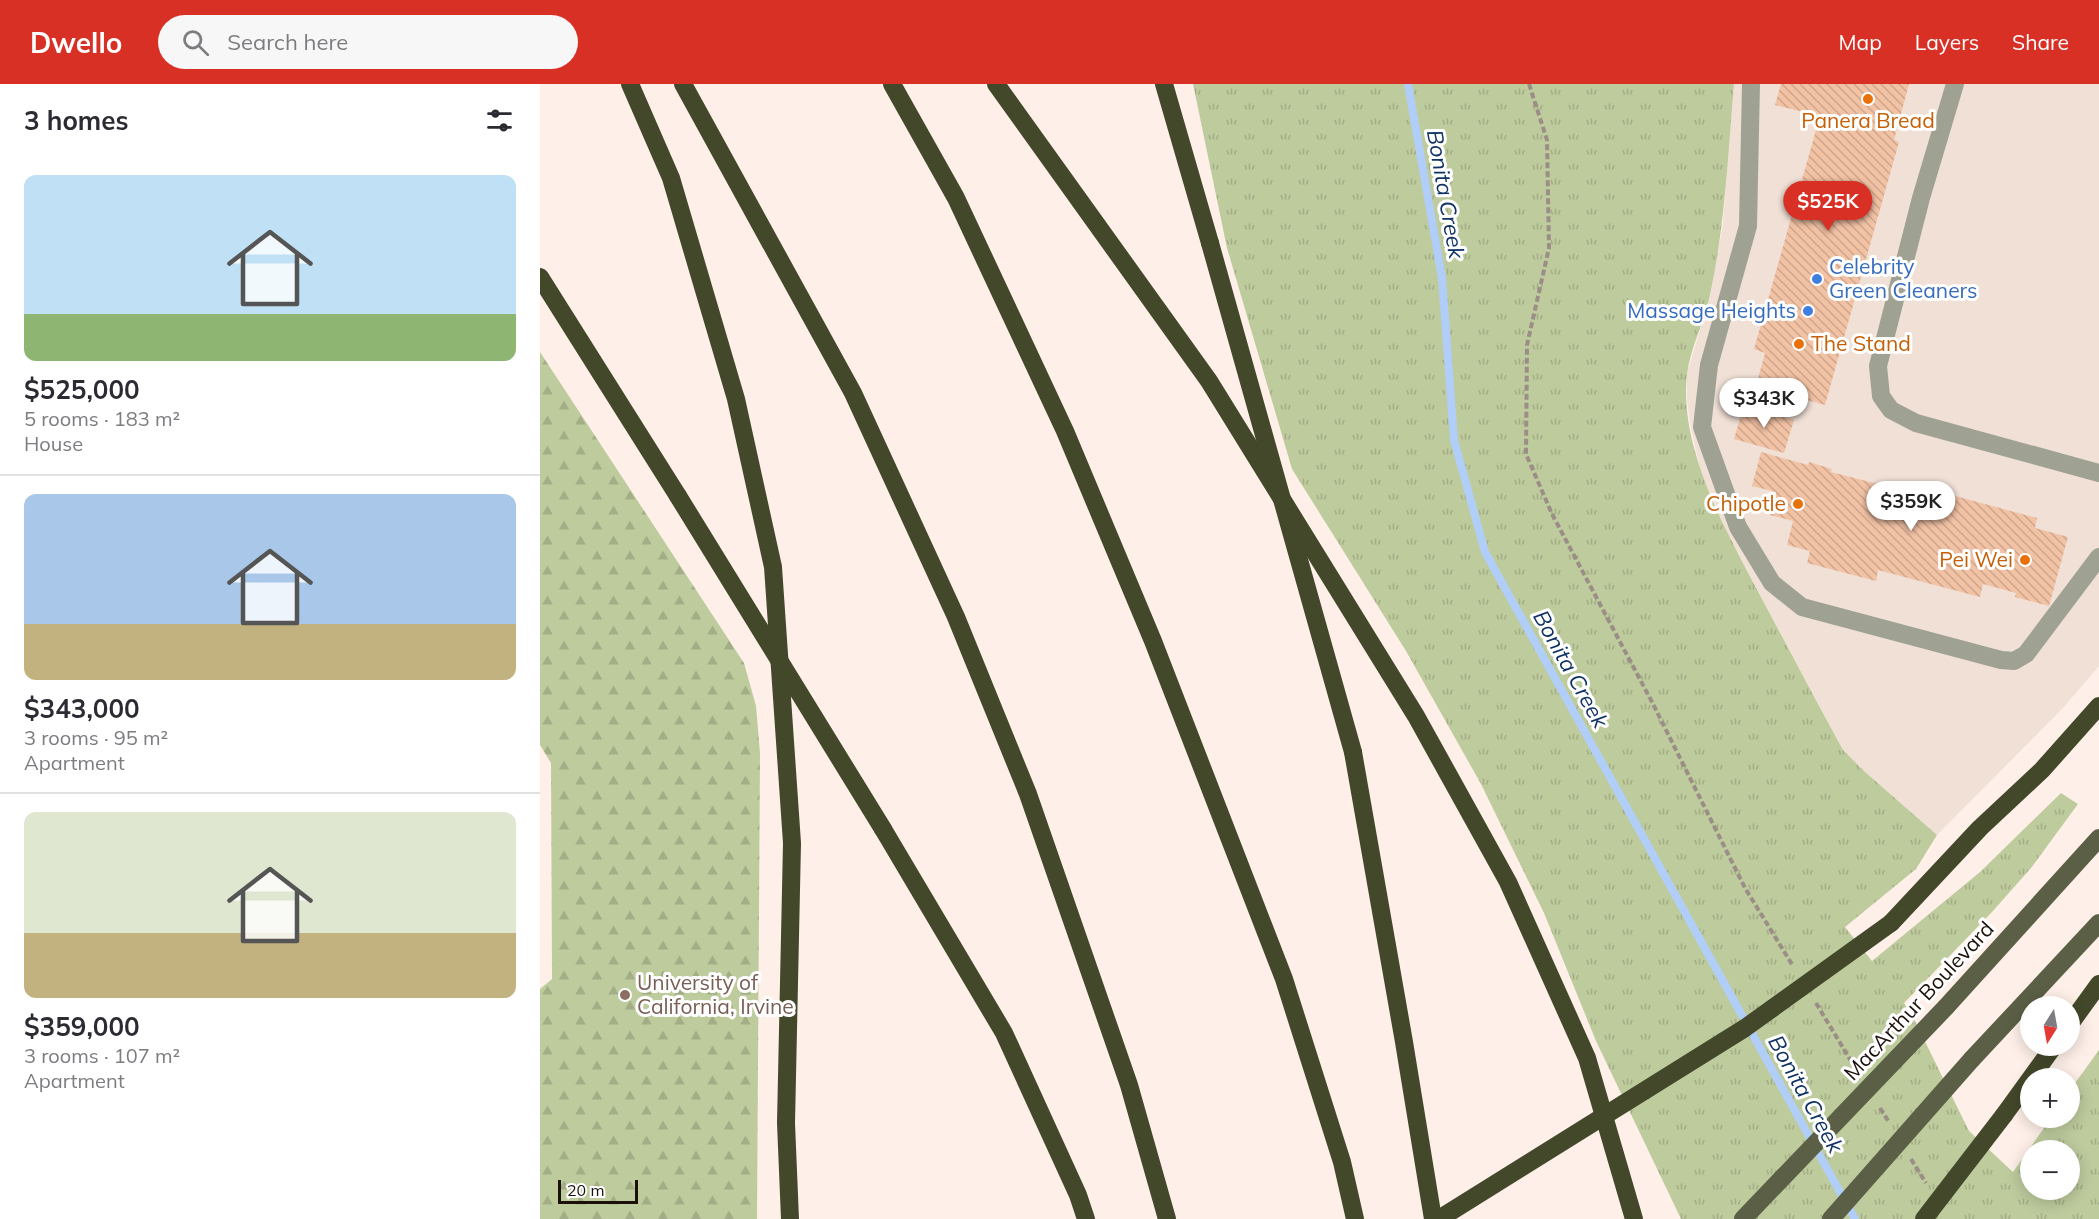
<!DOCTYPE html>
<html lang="en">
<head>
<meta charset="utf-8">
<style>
  :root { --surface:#fff; --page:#f7f7f7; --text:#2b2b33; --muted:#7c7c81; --line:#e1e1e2; --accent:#d93025 }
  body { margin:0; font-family:Mulish,sans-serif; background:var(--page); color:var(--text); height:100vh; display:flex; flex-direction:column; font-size:22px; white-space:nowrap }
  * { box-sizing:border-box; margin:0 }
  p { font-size:20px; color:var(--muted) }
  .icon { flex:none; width:33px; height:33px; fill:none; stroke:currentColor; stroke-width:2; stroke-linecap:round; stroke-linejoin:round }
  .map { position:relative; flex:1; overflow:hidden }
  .sheet { display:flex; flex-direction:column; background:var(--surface); width:540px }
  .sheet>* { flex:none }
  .needle { width:39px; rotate:191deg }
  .buttons { position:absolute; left:1480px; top:912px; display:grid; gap:12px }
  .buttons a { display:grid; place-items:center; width:60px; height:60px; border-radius:50%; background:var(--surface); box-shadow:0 3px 15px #0003; font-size:30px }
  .scale { position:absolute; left:18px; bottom:15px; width:80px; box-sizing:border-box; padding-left:6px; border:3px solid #1b100a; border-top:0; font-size:16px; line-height:21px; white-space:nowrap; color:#1b100a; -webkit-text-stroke:4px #fff; paint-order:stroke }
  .price { position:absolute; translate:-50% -51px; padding:0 14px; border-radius:21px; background:#fff; color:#222; font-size:20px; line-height:39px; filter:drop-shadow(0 2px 3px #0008) }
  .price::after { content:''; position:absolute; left:50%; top:36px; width:18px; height:14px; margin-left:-9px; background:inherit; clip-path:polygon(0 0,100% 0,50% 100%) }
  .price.selected { background:var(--accent); color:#fff }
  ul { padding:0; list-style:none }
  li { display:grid; align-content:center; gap:12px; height:318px; padding:0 24px }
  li+li { border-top:2px solid var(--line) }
  li span { display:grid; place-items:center; height:186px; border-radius:12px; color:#555 }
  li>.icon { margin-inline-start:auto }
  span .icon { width:108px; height:108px; fill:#fffc; stroke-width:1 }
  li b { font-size:26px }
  h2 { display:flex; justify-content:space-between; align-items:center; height:72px; padding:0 24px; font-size:26px }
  header { display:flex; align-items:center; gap:36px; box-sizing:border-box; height:84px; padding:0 30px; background:var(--accent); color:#fff }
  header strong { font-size:28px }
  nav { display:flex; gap:33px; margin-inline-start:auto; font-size:21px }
  .search { width:420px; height:54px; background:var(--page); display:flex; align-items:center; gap:15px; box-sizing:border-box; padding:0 21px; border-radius:33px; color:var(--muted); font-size:22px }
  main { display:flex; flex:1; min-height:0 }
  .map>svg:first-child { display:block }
</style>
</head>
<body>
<header>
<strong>Dwello</strong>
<div class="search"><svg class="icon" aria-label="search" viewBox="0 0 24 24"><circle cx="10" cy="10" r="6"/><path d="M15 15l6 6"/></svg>Search here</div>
<nav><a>Map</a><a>Layers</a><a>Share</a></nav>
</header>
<main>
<section class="sheet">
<h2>3 homes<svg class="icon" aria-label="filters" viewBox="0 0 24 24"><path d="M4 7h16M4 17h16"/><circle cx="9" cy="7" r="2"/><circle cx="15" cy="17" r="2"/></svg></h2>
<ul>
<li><span style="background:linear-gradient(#bfe0f5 75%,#8fb573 0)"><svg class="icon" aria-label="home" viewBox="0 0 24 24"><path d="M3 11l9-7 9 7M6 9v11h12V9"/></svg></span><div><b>$525,000</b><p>5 rooms · 183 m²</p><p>House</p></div></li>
<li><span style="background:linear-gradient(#a9c7e8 70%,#c2b280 0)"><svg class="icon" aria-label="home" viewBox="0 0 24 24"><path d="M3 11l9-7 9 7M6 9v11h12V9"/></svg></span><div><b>$343,000</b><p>3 rooms · 95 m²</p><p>Apartment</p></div></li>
<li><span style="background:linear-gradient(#dfe7d0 65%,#c2b280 0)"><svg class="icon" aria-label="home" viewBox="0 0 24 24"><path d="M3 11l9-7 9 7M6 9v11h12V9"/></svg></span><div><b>$359,000</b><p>3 rooms · 107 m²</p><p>Apartment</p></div></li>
</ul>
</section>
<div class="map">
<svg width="1559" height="1135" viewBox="0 0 1559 1135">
  <defs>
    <pattern id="grass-tufts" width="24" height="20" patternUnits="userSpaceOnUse" patternTransform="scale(1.5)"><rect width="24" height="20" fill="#becb9d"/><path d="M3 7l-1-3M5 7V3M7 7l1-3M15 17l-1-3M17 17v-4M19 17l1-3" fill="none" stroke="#a3ad86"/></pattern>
    <pattern id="forest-firs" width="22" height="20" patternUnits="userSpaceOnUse" patternTransform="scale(1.5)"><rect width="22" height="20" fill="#becb9d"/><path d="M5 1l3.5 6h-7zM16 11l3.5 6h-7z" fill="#a3ad86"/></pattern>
    <pattern id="building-back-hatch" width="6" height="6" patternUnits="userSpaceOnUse" patternTransform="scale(1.5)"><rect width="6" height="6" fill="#f2c2a5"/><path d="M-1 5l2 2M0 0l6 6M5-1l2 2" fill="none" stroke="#cfa68d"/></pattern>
  </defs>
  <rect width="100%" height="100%" fill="#fef0e8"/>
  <path fill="#f0e0d6" d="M1194,0H1559V582L1523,624L1397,751L1324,687L1303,666L1189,452L1161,389L1151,344L1147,317V289L1170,213L1183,140Z"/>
  <path fill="url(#grass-tufts)" fill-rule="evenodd" d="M653,0H1194C1188,71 1185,142 1170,211C1165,236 1150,265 1147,290C1138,369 1193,459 1228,526C1253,573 1278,620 1303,666L1324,687L1397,751L1376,785L1305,843L1332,877L1440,788L1521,709L1538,720L1491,784L1452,828L1364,919L1371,929L1429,1047L1473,1088L1511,1034H1530V1006L1559,966V1135H1141L1056,957L1004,829L941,700L866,567L752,385L687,164ZM1491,1066H1530V1106H1491Z"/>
  <path fill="url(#forest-firs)" d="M0,268L204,579L216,622L220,669L217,1135H0V905L12,895L11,679L0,661Z"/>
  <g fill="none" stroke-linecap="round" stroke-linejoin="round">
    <path stroke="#b1cef9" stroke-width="8" d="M868,0L902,194L914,356L945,468L1315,1135"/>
  </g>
  <path fill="url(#building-back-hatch)" d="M1241,0H1369L1354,56L1359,58L1285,321L1216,302L1225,269L1214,265L1280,32L1235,21Z
    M1204,321L1254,336L1244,369L1194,355Z
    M1221,368L1268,381L1269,378L1292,385L1291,388L1361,406L1363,398L1497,434L1495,444L1528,453L1509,522L1475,513L1476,509L1443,500L1440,513L1338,486L1336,497L1267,479L1270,467L1247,461L1253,437L1230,431L1236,408L1212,402Z"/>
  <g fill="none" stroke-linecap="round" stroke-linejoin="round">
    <path stroke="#9b8e87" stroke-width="4" stroke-dasharray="6 3" stroke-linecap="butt" d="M989,0L1007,56L1009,164L987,261L986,370L1012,430L1112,618L1205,804L1253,882
      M1276,919L1317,987
      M1340,1024L1349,1038
      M1371,1075L1386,1099"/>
    <path stroke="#9fa293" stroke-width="18" d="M1211,0L1208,142L1169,281L1162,343L1198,443L1232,499L1262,523L1461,576L1474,577L1486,570L1559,473
      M1415,0L1381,114L1338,282L1341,312L1351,326L1376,339L1559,389"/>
    <path stroke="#5b5f46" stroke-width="18" d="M1406,923L1559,754
      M1432,975L1559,839"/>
    <path stroke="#43482b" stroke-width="18" d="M90,0L131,94L196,315L233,483L252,759L246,1039L250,1135
      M143,0L313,309L416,533L488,710L589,1001L627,1135
      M352,0L416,114L525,347L613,557L744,895L802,1078L815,1135
      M456,0L669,297L876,632L968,798L1047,974L1094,1135
      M624,0L670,159
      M0,193L138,412
      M813,668L864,958L893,1135
      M343,745L464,949L538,1111L546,1135
      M1351,839L1440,744L1502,686L1559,622
      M1530,940L1559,900
      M1464,1031L1514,962"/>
    <path stroke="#5b5f46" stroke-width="18" d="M1203,1135L1406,923
      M1291,1135L1432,975"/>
    <path stroke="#43482b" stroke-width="18" d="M670,159L813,668
      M138,412L343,745
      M899,1135L1205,944L1351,839
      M1384,1135L1464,1031"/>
  </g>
  <g fill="#e8710a" stroke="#fff" stroke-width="2">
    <circle cx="1328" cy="15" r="6"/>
    <circle cx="1259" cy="260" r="6"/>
    <circle cx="1258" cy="420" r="6"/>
    <circle cx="1485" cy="476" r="6"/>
  </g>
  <g fill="#3f7fe0" stroke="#fff" stroke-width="2">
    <circle cx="1277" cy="195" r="6"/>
    <circle cx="1268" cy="227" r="6"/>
  </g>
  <circle fill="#8d6e63" stroke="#fff" stroke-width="2" cx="85" cy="911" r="6"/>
  <g text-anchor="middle" stroke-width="6" stroke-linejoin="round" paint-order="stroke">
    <g font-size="21" fill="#c56008" stroke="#fff" text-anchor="end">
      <text x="1328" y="44" text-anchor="middle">Panera Bread</text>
      <text x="1271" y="267" text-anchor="start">The Stand</text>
      <text x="1246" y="427">Chipotle</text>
      <text x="1473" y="483">Pei Wei</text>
    </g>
    <g font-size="21" fill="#366cbe" stroke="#fff" text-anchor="start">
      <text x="1289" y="190">Celebrity<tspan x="1289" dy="24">Green Cleaners</tspan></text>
      <text x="1256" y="234" text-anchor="end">Massage Heights</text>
    </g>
    <g font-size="21" fill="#785e54" stroke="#fff" text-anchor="start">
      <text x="97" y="906">University of<tspan x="97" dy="24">California, Irvine</tspan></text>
    </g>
    <g font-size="21" fill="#1b100a" stroke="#fff">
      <text transform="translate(1379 917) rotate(-47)" y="7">MacArthur Boulevard</text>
    </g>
    <g font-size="22" font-style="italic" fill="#0f3265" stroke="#fff">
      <text transform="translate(906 110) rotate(80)" y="8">Bonita Creek</text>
      <text transform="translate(1031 585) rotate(61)" y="8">Bonita Creek</text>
      <text transform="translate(1266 1010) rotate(61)" y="8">Bonita Creek</text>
    </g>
  </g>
</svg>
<div class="buttons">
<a><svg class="needle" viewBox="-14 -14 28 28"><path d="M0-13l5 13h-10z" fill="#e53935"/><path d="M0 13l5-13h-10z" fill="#7c7c81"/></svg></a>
<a>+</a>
<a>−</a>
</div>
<div class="scale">20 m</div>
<b class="price selected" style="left:1288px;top:148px">$525K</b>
<b class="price" style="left:1224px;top:345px">$343K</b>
<b class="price" style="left:1371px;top:448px">$359K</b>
</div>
</main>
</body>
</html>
